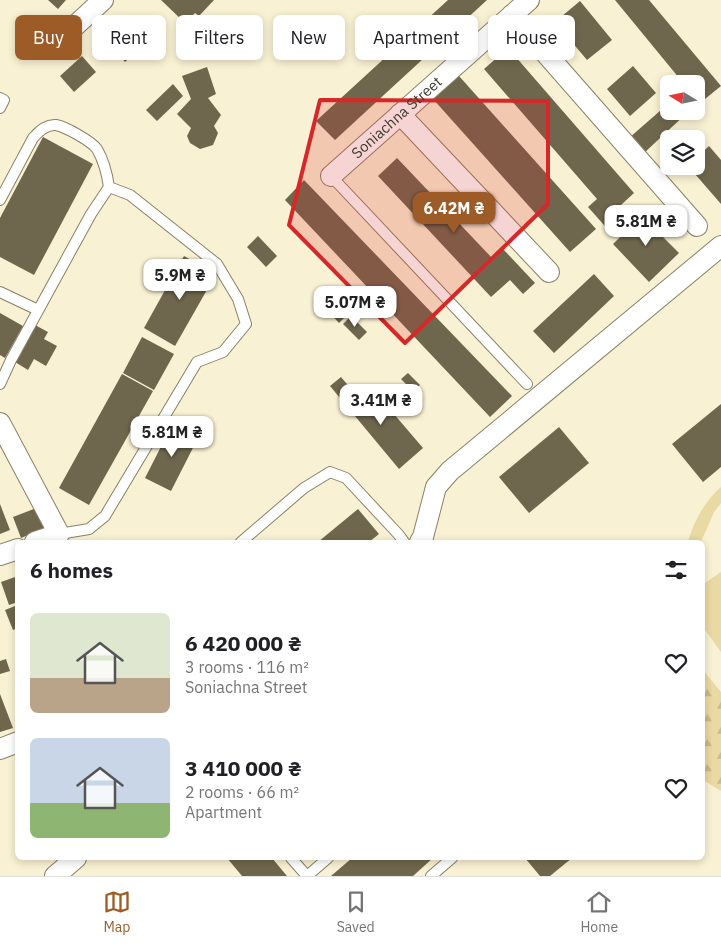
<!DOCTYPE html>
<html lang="en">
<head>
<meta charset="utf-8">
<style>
  :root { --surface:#fff; --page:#f6f6f6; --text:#202124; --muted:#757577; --line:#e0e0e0; --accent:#9d5c27 }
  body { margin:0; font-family:"IBM Plex Sans",sans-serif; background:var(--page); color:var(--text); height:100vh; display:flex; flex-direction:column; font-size:19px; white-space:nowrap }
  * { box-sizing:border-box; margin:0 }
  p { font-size:16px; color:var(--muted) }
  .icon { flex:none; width:28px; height:28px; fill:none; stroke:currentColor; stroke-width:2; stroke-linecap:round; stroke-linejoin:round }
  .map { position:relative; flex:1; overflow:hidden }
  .sheet { position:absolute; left:15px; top:540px; width:690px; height:320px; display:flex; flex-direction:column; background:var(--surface); border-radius:8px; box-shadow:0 2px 8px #0003 }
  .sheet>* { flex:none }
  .banner { position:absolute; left:15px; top:15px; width:691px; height:45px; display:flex; gap:10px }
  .needle { width:32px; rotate:280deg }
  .fabs { position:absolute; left:660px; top:75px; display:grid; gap:10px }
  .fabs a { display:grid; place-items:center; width:45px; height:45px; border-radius:8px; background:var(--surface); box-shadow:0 2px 8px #0003; font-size:25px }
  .price { position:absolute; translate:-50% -42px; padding:0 11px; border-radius:10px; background:#fff; color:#222; font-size:16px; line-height:32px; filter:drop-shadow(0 1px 2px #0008) }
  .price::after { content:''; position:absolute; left:50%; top:30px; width:15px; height:11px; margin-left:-8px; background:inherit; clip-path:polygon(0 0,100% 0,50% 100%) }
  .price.on { background:var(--accent); color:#fff }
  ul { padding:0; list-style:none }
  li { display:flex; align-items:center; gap:15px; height:125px; padding:0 15px }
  li span { display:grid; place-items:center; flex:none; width:140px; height:100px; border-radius:8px; color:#555 }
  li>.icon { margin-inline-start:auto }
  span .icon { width:60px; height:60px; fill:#fffc; stroke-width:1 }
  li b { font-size:21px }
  h2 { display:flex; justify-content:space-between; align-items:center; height:60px; padding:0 15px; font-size:21px }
  .pill { padding:0 18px; border-radius:8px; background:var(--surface); box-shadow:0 2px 8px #0003; font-size:18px; line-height:45px }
  .pill.on { background:var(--accent); color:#fff }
  .tab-bar { display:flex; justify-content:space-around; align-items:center; height:70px; border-top:1px solid var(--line); background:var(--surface); font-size:14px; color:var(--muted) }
  .tab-bar a { display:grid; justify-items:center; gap:2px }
  .tab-bar .on { color:var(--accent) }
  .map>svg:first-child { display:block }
</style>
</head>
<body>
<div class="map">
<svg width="721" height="876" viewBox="0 0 721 876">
  <defs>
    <pattern id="forest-firs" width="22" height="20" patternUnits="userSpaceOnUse" patternTransform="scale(1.25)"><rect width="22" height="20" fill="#e9d9a2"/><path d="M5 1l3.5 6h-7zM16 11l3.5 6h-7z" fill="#c9bb8c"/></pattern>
  </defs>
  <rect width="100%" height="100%" fill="#f9f1d3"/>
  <path fill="url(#forest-firs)" d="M702,669L721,692V791L703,780Z"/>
  <path fill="#e9d9a2" d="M721,487V503L714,512L701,542H688C694,521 704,502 721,487Z
    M721,572V652L703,627L702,585Z"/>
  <path fill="#6f674d" d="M48,0H66L58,9Z
    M161,0H214L199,16L195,13L185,23Z
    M448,0H487L335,140L316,121Z
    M615,0H649L721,86L700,103L696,98V84H684Z
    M580,1L612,40L587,60L555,22Z
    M136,17L153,38L125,62L107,41Z
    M508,48L634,193L621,205L631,216L611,233L588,207L597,199L484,69Z
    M82,56L96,72L74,92L60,76Z
    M633,66L656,93L630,116L607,89Z
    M207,67L216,94L208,98L221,115L214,126L218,133L213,145L200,149L190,143L187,136L191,128L177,114L191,99L182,76Z
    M459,76L596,229L570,252L433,99Z
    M173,84L183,96L157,121L146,110Z
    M669,103V111H685L687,113L643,154L629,138Z
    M43,137L93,164L34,275L0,257V218Z
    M709,146L721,160V204L688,166H696V158Z
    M397,158L493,259L503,249L535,283L523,294L510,280L491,297L378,176Z
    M304,180L512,396L490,417L285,200Z
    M647,211L663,227L658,232L679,253L649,282L613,244Z
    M258,236L277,256L266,267L247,247Z
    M184,256L216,274L175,346L144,328Z
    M594,274L614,296L554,353L533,331Z
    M332,303L345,317L339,323L326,309Z
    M0,313L23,326L5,358L0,355Z
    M351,316L367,332L359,340L343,324Z
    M35,325L48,332L44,339L57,346L46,366L34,359L28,370L15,362Z
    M142,337L174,354L154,390L123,373Z
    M408,373L420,385L413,391L401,379Z
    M122,374L153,391L89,505L59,488Z
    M341,377L369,410L382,400L423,448L399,469L330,386Z
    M721,404V467L703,482L672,444Z
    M172,425L198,438L171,491L145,478Z
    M559,427L589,463L529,513L499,477Z
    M0,504L10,530L0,534Z
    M39,507L47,527L21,538L13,517Z
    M358,509L379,534L369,542H318Z
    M18,576V602L9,605L1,582Z
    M15,606L18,614V628L13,630L5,610Z
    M6,659L10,671L0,674V661Z
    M0,694L13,728L0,732Z
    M227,858H272L287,876H242Z
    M352,858H433L413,876H331Z
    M525,858H572L550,876H540Z"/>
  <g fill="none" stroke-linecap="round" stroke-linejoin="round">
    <defs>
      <path id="lane" d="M0,98L4,100L0,108
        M331,176L527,384
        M0,200L33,138C38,132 46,124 56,125C66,127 91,141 97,149C104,161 107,173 109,187
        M0,292L38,310
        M0,384L11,360L91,214L109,187L130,195L217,264L238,299L246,324L223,352L197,362L105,516L89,529L59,534
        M241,542L304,488L330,472L346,478L399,535L404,542
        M291,858L307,876
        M307,876L328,858
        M431,876L452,858"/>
      <g id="street">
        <path d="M512,15L697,226"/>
        <path d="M62,38L103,0"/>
        <path d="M400,114L549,272"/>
        <path id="s1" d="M331,176L529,0"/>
        <path d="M0,423L59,534L35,542"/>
        <path d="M420,542L423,537L436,487L450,471L721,246"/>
        <path d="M0,555L18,549"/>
        <path d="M0,749L18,742"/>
        <path d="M55,876L76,858"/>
      </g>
    </defs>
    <use href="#lane" stroke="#898166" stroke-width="12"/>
    <use href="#street" stroke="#898166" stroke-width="22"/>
    <use href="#lane" stroke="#fff" stroke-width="10"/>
    <use href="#street" stroke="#fff" stroke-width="20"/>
  </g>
  <path fill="#d62828" fill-opacity="0.2" stroke="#d62828" stroke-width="4" stroke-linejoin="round" d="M320,100L548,101V204L405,343L289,225Z"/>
  <g text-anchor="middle" stroke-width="5" stroke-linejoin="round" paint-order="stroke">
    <g font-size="15" fill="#3f3c30" stroke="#fff">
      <text dy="5" stroke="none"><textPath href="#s1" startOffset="88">Soniachna Street</textPath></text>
    </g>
  </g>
</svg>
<div class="fabs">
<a><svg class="needle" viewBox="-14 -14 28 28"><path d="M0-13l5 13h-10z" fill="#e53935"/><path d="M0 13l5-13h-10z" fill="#757577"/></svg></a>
<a><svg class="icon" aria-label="layers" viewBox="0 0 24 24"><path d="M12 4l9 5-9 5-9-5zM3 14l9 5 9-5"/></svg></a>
</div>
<b class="price on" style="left:454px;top:234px">6.42M ₴</b>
<b class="price" style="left:646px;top:247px">5.81M ₴</b>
<b class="price" style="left:180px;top:301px">5.9M ₴</b>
<b class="price" style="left:355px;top:328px">5.07M ₴</b>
<b class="price" style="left:381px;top:426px">3.41M ₴</b>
<b class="price" style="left:172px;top:458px">5.81M ₴</b>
<div class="banner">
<a class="pill on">Buy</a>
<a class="pill">Rent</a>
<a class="pill">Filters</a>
<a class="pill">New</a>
<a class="pill">Apartment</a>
<a class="pill">House</a>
</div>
<section class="sheet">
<h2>6 homes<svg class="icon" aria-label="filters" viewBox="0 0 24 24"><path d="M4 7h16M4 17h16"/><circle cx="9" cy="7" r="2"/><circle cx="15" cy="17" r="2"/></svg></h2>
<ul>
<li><span style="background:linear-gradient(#dfe7d0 65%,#b9a48a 0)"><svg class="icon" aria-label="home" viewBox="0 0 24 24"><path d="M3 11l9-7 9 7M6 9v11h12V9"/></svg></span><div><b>6 420 000 ₴</b><p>3 rooms · 116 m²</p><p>Soniachna Street</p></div><svg class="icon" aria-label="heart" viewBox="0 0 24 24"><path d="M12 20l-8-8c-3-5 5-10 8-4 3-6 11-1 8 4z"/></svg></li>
<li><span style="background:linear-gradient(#c9d6e8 65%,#8fb573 0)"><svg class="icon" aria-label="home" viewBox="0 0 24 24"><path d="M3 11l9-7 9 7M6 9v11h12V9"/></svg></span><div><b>3 410 000 ₴</b><p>2 rooms · 66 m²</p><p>Apartment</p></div><svg class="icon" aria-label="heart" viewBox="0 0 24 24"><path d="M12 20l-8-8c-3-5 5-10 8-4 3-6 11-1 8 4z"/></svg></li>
</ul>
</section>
</div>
<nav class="tab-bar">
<a class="on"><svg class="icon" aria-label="map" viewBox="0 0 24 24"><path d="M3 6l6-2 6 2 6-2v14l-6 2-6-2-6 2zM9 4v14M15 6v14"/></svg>Map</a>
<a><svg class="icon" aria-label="saved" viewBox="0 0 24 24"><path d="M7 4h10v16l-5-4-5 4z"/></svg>Saved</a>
<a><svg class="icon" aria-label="home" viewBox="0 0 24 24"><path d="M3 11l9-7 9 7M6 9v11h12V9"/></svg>Home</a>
</nav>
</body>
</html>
